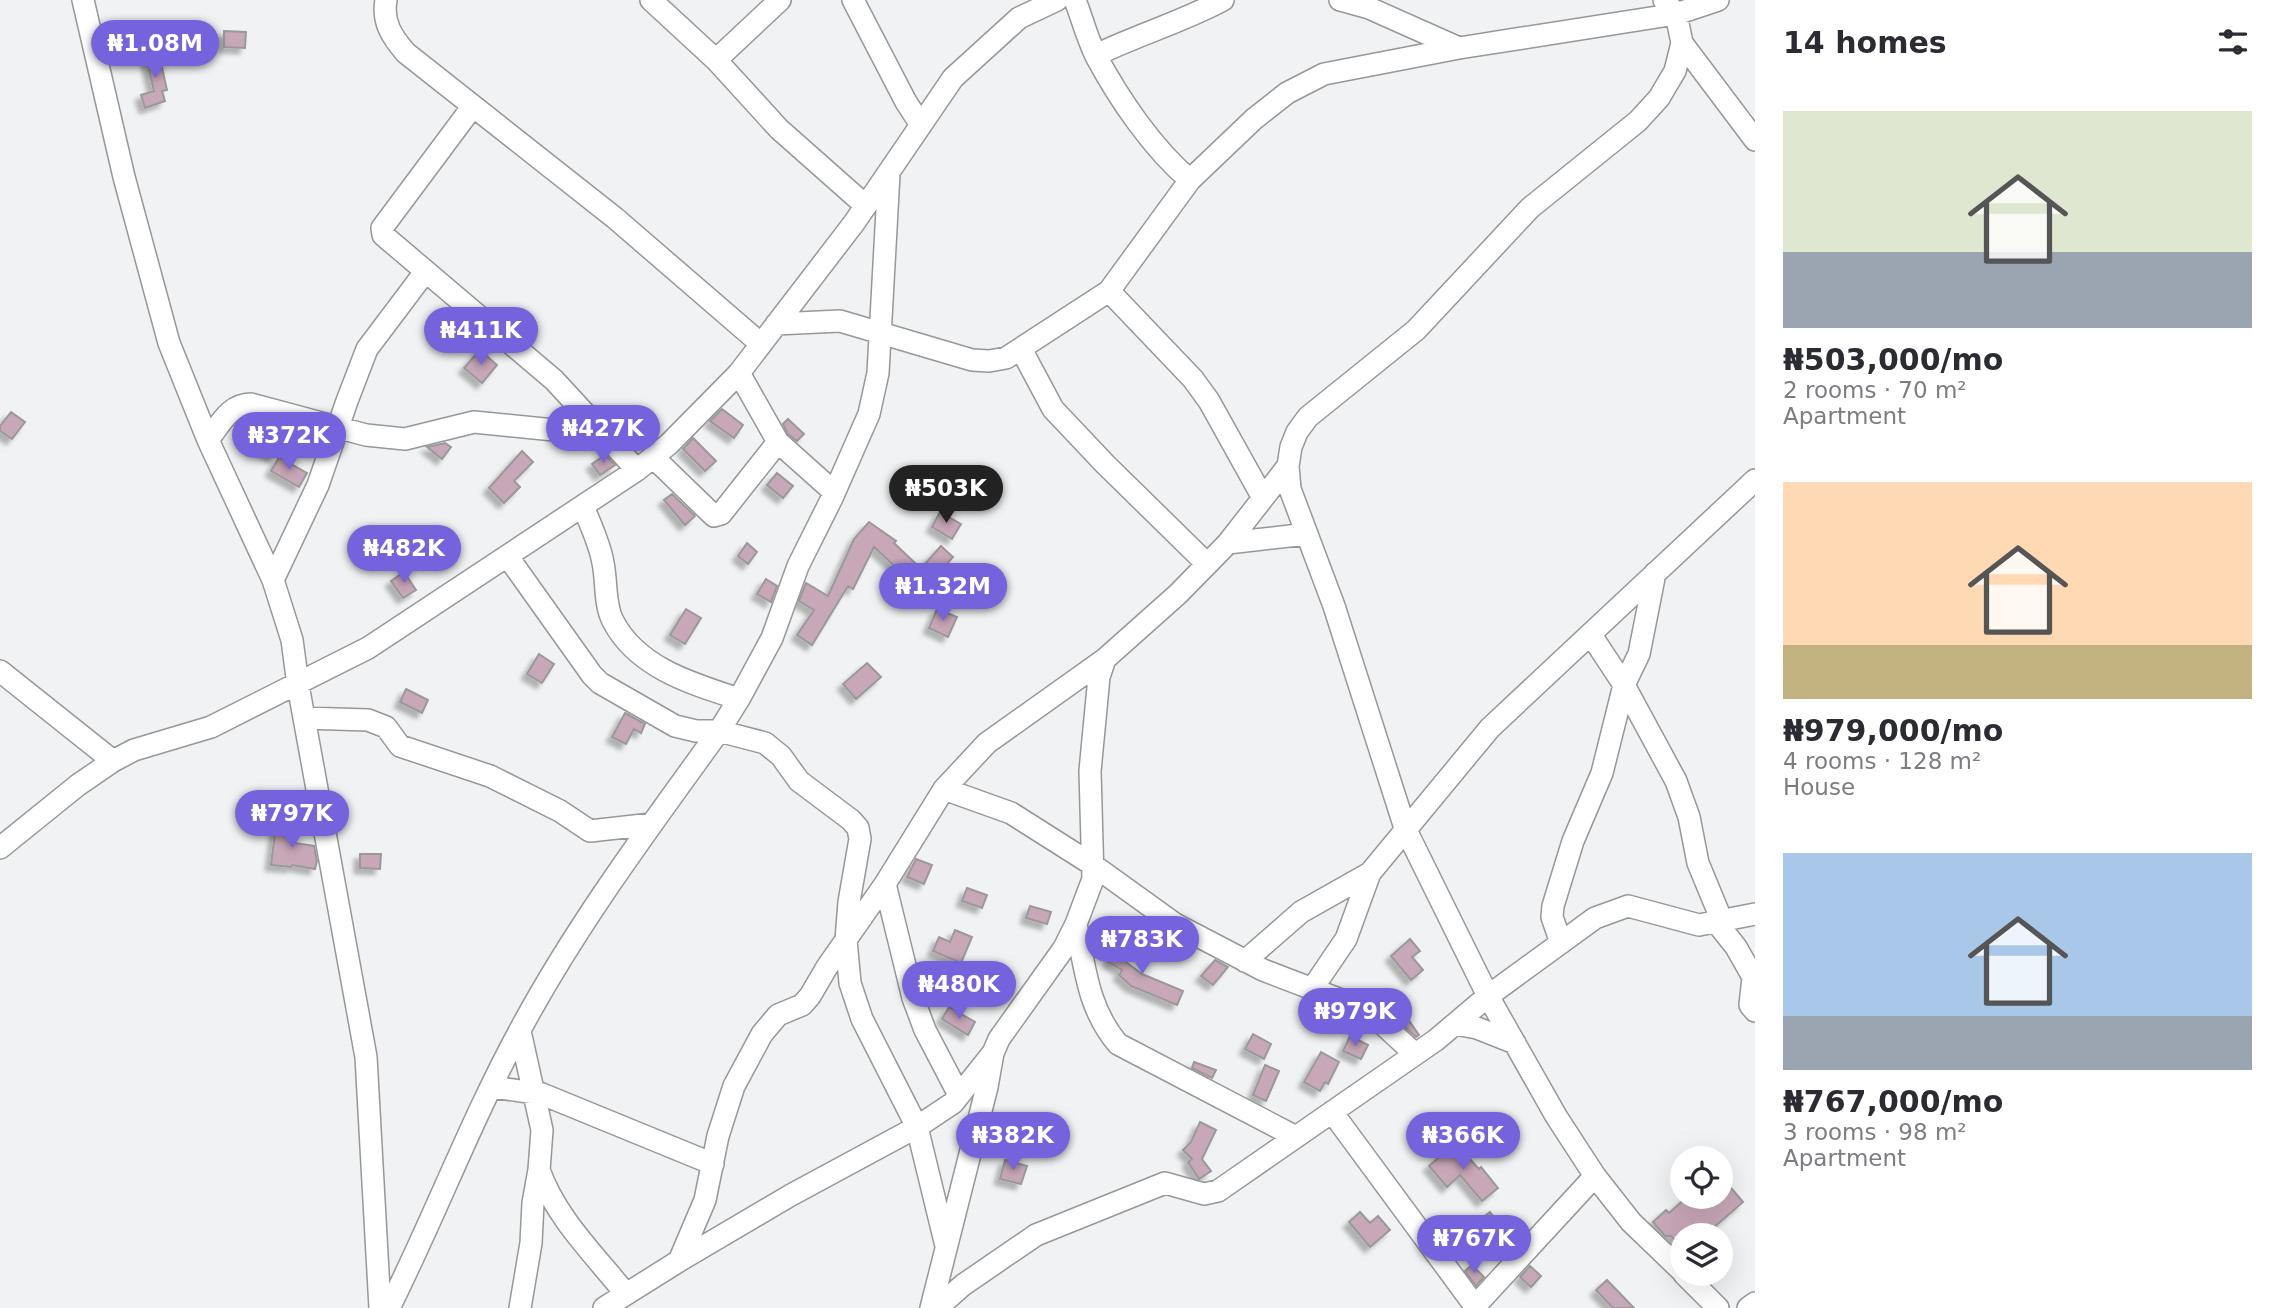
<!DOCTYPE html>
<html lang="en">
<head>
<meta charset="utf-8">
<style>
  :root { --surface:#fff; --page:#f7f7f7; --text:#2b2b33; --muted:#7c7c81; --accent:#7563de }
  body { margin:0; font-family:"DejaVu Sans",sans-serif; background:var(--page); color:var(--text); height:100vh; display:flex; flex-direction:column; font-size:26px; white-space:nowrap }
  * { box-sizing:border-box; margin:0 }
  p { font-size:23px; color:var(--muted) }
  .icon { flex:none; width:38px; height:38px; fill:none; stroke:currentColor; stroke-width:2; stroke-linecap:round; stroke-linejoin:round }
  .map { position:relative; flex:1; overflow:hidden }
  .details { display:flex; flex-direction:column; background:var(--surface); width:525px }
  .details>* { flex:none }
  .controls { position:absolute; left:1670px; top:1146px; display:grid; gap:14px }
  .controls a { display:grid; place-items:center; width:63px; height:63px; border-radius:50%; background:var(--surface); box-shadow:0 7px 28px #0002; font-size:35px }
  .price { position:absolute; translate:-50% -60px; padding:0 16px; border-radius:24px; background:var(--accent); color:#fff; font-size:23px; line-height:46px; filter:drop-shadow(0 2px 4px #0008) }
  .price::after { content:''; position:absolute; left:50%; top:42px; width:21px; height:16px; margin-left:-10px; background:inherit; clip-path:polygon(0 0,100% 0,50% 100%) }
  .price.selected { background:#222; color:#fff }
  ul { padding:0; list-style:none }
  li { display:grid; align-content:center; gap:14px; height:371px; padding:0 28px }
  li span { display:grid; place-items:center; height:217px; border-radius:0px; color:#555 }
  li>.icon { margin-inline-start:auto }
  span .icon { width:126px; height:126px; fill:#fffc; stroke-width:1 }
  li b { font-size:30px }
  h2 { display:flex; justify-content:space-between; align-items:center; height:84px; padding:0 28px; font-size:30px }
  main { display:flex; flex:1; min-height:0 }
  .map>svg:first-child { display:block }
</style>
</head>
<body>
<main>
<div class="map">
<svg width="1755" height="1308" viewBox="0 0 1755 1308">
  <defs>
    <filter id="shadow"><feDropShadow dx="-5.5" dy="5.5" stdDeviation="2" flood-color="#0004"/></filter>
  </defs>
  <rect width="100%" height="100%" fill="#f1f2f3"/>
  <path fill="#c8a7b8" stroke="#9a9999" stroke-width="2" filter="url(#shadow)" d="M224,31L246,32L245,48L224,47Z
    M158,50L167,90L162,91L165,101L145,108L141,95L154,91L145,53Z
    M480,350L497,365L482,383L464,368Z
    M722,409L743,425L734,438L710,421Z
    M11,412L25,422L12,439L0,431V426Z
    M788,419L804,434L797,441L788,434L783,424Z
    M270,435L282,441L274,457L262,450Z
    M693,438L716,461L705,471L683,449Z
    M445,443L451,447L442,459L427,447Z
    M522,451L533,462L514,481L520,487L504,503L489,488Z
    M605,455L615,465L600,475L592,464Z
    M279,457L307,473L299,487L271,471Z
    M777,473L793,486L783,498L767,485Z
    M672,494L695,516L685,525L664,500Z
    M940,512L961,524L952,539L932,527Z
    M869,522L896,541L894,543L915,563L904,575L874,547L853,589L848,586L812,645L797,635L814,610L799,601L806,583L828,596L854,539Z
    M747,543L757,552L748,564L738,556Z
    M941,546L953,557L936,576L924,565Z
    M404,572L416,590L403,598L391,581Z
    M766,579L777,586L771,602L757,594Z
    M686,609L701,618L685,644L670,635Z
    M937,609L957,617L948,637L929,628Z
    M539,654L554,664L542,683L527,674Z
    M867,663L881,677L856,699L843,684Z
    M406,689L428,700L422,713L400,702Z
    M625,713L645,724L641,733L634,729L626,744L612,737Z
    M276,825L296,827L295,843L314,846L317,861L315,869L292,865L291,867L271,865Z
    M360,854H381L380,869L360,868Z
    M916,859L932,865L924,884L907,877Z
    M967,888L987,895L982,908L962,901Z
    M1030,906L1051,912L1047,924L1026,918Z
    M955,930L972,937L961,963L933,951L939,937L950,942Z
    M1410,939L1420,951L1412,957L1423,970L1411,980L1391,956Z
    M1121,940L1134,947L1126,962L1142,974L1183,991L1177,1005L1131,986L1119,975L1122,970L1108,962Z
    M1215,960L1228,967L1213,985L1201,976Z
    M949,1007L975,1022L968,1035L942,1019Z
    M1401,1009L1419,1035L1416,1037L1392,1015Z
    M1253,1034L1271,1044L1264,1059L1245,1049Z
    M1350,1036L1368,1045L1361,1059L1343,1051Z
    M1321,1052L1339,1062L1328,1084L1325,1082L1320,1091L1304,1082Z
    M1194,1062L1216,1070L1212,1078L1192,1068Z
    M1265,1065L1279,1071L1266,1101L1253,1095Z
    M1200,1122L1216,1130L1202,1159L1211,1171L1199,1179L1188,1162L1192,1159L1183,1150L1191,1142Z
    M1455,1143L1479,1169L1481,1167L1498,1188L1482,1201L1460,1175L1447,1187L1429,1166Z
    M1005,1160L1027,1166L1021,1184L1000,1179Z
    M1720,1175L1743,1202L1704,1236H1682V1249L1671,1236H1665L1653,1222L1666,1210L1669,1213L1687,1197H1720Z
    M1360,1212L1370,1223L1378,1216L1390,1230L1370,1247L1349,1222Z
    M1490,1212L1505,1231L1486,1245L1471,1227Z
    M1472,1265L1484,1277L1476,1286L1465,1271Z
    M1530,1266L1541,1276L1531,1287L1520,1277Z
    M1607,1280L1634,1308H1613L1596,1290Z"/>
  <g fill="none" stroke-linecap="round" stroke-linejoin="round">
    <defs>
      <path id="minor" d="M83,0L124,177L169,343L208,440L273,580L292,640L298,685L366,1057L380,1308
        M386,0C382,22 392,37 406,53L615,218L761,344
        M651,0L716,60L779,129L866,206
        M853,0L906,102L921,125
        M1075,0C1082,18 1087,38 1096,56C1119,99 1153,149 1190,180
        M1340,0L1369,8L1459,48
        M1664,0L1676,14L1682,43L1675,71L1659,98L1638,121L1530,208L1416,330L1308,417L1297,432L1291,447L1288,466L1290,489L1334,606L1405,828L1488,996L1556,1116L1595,1176L1631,1222L1682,1271
        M1682,43L1755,140
        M1096,55C1137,35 1182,22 1223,0
        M716,60L780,0
        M473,106L382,228L383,235L554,380L637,470
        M1109,291L1193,379L1209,401L1263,498
        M776,324L840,321L972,360L989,361L1006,358L1109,291L1190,180L1254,119L1287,93L1324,74L1459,48L1676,14L1718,0
        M1021,349L1053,409L1105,464L1207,564
        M739,373L778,442L834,492
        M208,440C220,425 229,404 251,404L366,435L405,439L474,422L604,435
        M653,457L714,516L721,514L778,442
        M583,506C590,524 600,544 603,563C607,581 604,604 613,621C637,668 693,684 739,699
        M1228,543L1307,534
        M508,557L592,675L600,683L675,726L696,731H719L765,743L781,756L799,781L851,820L858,828L860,839L849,902L846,940L850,983L862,1019L917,1127L946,1246
        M273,580L318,485L347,401L367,349L425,272
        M1591,635L1624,685L1676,781L1689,817L1698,863L1722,921
        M0,671L113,761
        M304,718L368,720L386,727L400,746L490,776L560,811L590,831L652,824
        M944,789L1011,813L1093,865L1175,924L1263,970L1357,1006L1376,1018L1415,1054
        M0,848L78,785L113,761L134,750L211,727L368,648L637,470L669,444L739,373L854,223L953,78L1019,18L1057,0
        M885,884L913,998L925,1030L959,1095
        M1716,922L1736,947L1753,977L1750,1005L1755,1011
        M1076,924C1085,968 1088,1009 1118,1044L1296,1137
        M1561,943L1552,917L1553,906L1573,841L1602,773L1624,685L1639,654L1655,573
        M1245,961L1301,912L1370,873
        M1312,989L1346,939L1370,873L1490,728L1755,480
        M1455,1024L1477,1028L1515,1043
        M520,1031L542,1130L539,1170L533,1203L531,1243L520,1308
        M492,1087L542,1094L713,1164
        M1332,1112L1472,1302L1477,1304L1595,1176
        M539,1170C556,1218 594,1254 625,1293
        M679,1261L791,1195L917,1127L953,1103L992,1054
        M1684,1274L1718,1308
        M389,1308C435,1216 471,1120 520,1030C577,924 649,828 719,731L739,699L772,638L798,566L832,498L869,414L878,373L889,174
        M604,1308L679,1261L705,1200L718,1136L734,1086L762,1034L778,1015L802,1005L810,996L827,967L885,884L944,789L987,743L1105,659
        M931,1308L987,1087L993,1053L999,1039L1064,948L1076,924L1093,879L1090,771L1099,677L1105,659L1178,594L1228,543L1288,466
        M937,1308L963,1285L1036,1235L1165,1183L1204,1194L1218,1191L1436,1040L1488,996L1595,918L1628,906L1699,925L1755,914
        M1748,1308L1755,1303"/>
    </defs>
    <use href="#minor" stroke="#969798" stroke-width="24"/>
    <use href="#minor" stroke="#fff" stroke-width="21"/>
  </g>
</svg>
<div class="controls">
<a><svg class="icon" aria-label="locate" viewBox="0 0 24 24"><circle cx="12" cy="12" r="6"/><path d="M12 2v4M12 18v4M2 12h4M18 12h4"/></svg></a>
<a><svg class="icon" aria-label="layers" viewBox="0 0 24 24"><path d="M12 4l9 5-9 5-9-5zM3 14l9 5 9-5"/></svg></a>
</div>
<b class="price" style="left:155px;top:80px">₦1.08M</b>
<b class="price" style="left:481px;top:367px">₦411K</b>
<b class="price" style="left:603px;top:465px">₦427K</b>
<b class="price" style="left:289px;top:472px">₦372K</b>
<b class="price selected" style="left:946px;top:525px">₦503K</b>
<b class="price" style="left:404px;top:585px">₦482K</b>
<b class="price" style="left:943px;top:623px">₦1.32M</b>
<b class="price" style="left:292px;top:850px">₦797K</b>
<b class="price" style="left:1142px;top:976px">₦783K</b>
<b class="price" style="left:959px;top:1021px">₦480K</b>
<b class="price" style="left:1355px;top:1048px">₦979K</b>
<b class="price" style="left:1013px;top:1172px">₦382K</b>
<b class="price" style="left:1463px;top:1172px">₦366K</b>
<b class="price" style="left:1474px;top:1275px">₦767K</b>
</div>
<section class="details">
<h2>14 homes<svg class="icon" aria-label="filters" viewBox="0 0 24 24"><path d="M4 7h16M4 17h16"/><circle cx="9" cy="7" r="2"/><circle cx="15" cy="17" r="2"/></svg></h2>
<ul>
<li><span style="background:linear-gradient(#dfe7d0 65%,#9aa5b1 0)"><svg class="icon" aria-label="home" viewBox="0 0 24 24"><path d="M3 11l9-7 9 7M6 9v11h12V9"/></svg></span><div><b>₦503,000/mo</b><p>2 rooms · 70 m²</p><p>Apartment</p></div></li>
<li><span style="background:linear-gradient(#ffd9b3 75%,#c2b280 0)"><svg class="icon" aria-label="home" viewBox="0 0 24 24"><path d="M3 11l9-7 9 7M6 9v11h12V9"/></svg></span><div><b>₦979,000/mo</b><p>4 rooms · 128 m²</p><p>House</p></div></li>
<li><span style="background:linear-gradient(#a9c7e8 75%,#9aa5b1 0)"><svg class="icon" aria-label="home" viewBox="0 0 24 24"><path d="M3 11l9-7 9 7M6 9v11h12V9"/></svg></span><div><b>₦767,000/mo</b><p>3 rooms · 98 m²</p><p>Apartment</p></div></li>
</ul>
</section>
</main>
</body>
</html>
